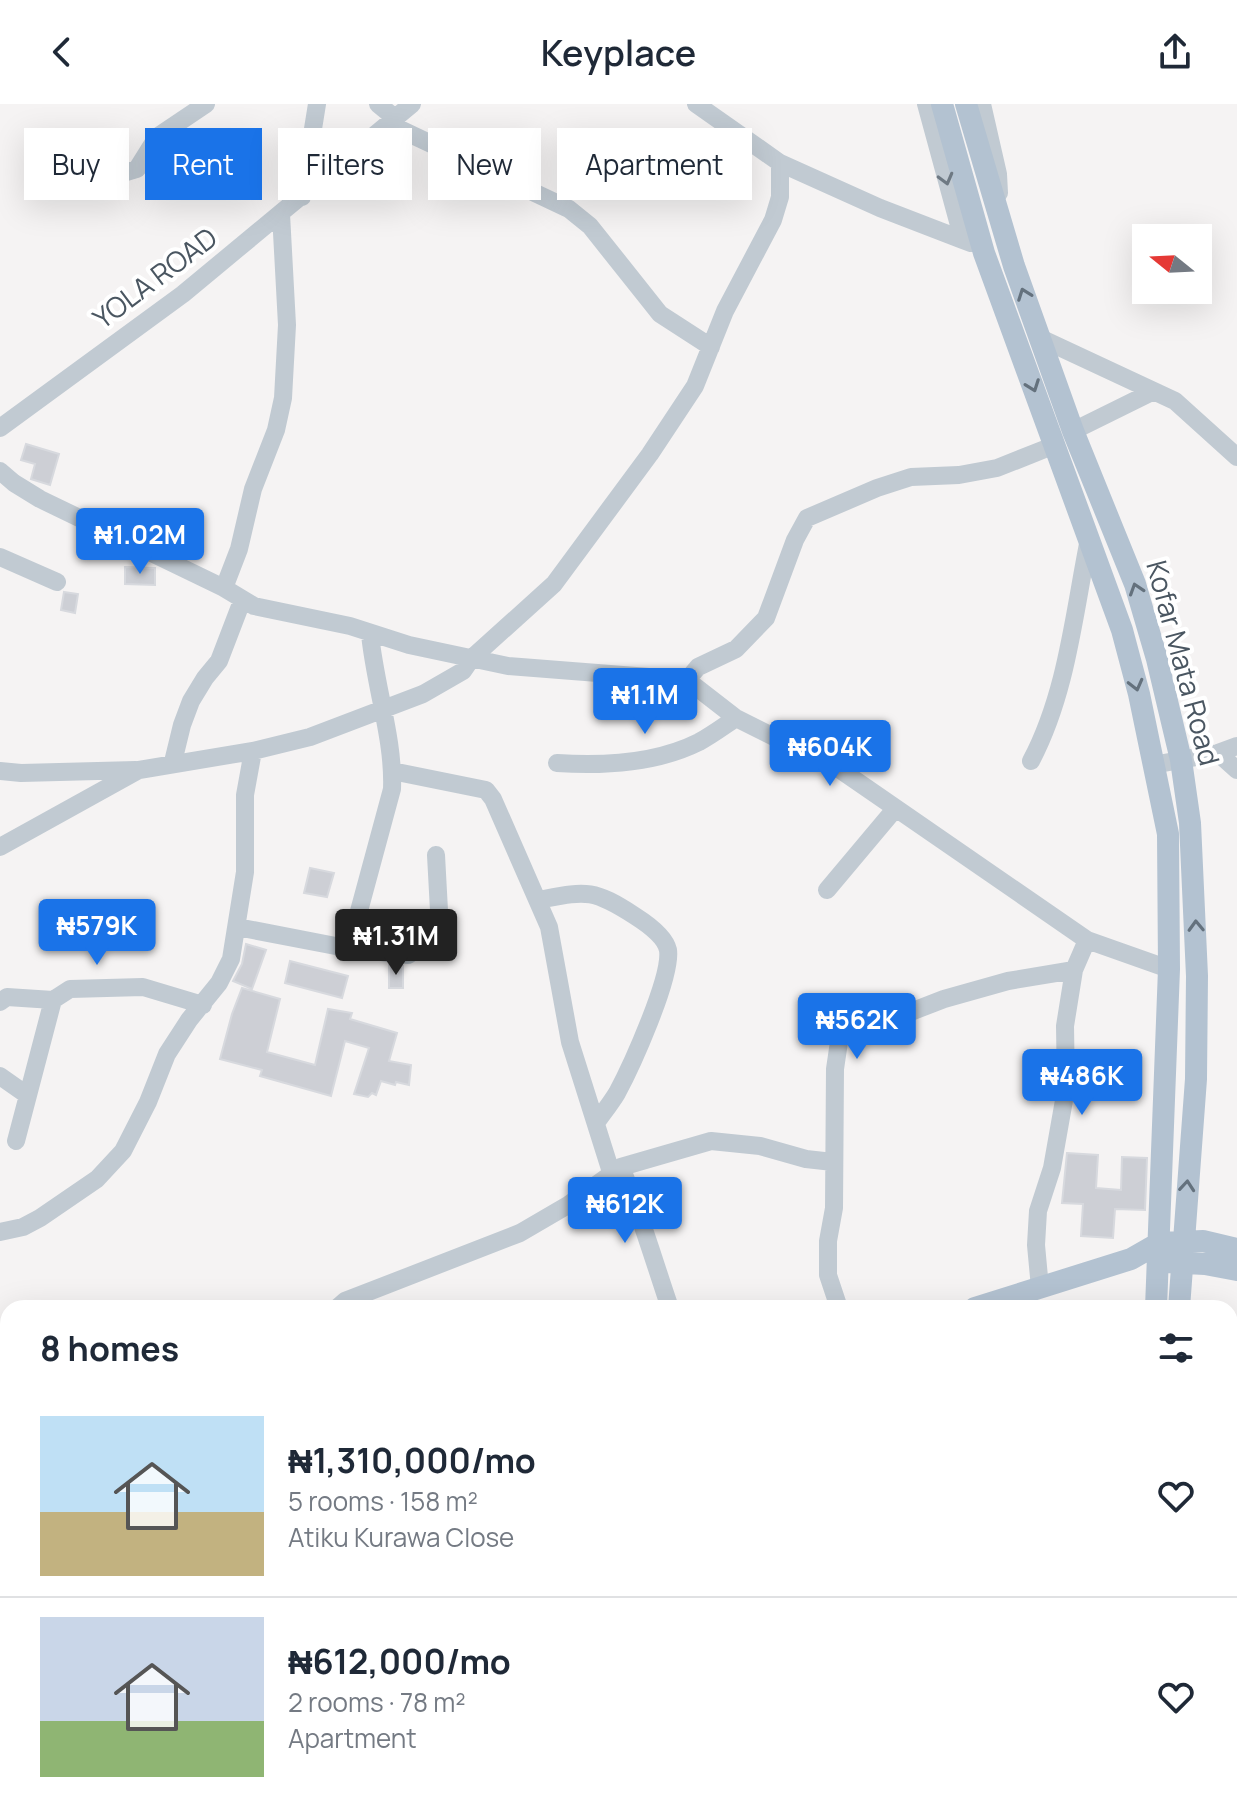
<!DOCTYPE html>
<html lang="en">
<head>
<meta charset="utf-8">
<style>
  :root { --surface:#fff; --page:#f6f6f7; --text:#1f2937; --muted:#747a83; --line:#e0e1e3; --accent:#1a73e8 }
  body { margin:0; font-family:Manrope,sans-serif; background:var(--page); color:var(--text); height:100vh; display:flex; flex-direction:column; font-size:30px; white-space:nowrap }
  * { box-sizing:border-box; margin:0 }
  p { font-size:26px; color:var(--muted) }
  .icon { flex:none; width:44px; height:44px; fill:none; stroke:currentColor; stroke-width:2; stroke-linecap:round; stroke-linejoin:round }
  .map { position:relative; flex:1; overflow:hidden }
  .sheet { position:absolute; left:0px; top:1196px; width:1238px; height:512px; display:flex; flex-direction:column; background:var(--surface); border-radius:24px 24px 0 0; box-shadow:0 8px 32px #0002 }
  .sheet>* { flex:none }
  .banner { position:absolute; left:24px; top:24px; width:800px; height:72px; display:flex; gap:16px }
  .needle { width:52px; rotate:288deg }
  .buttons { position:absolute; left:1132px; top:120px; display:grid; gap:16px }
  .buttons a { display:grid; place-items:center; width:80px; height:80px; border-radius:0px; background:var(--surface); box-shadow:0 8px 32px #0002; font-size:40px }
  .price { position:absolute; translate:-50% -68px; padding:0 18px; border-radius:8px; background:var(--accent); color:#fff; font-size:26px; line-height:52px; filter:drop-shadow(0 2px 4px #0008) }
  .price::after { content:''; position:absolute; left:50%; top:48px; width:24px; height:18px; margin-left:-12px; background:inherit; clip-path:polygon(0 0,100% 0,50% 100%) }
  .price.on { background:#222; color:#fff }
  ul { padding:0; list-style:none }
  li { display:flex; align-items:center; gap:24px; height:200px; padding:0 40px }
  li+li { border-top:2px solid var(--line) }
  li span { display:grid; place-items:center; flex:none; width:224px; height:160px; border-radius:0px; color:#555 }
  li>.icon { margin-inline-start:auto }
  span .icon { width:96px; height:96px; fill:#fffc; stroke-width:1 }
  li b { font-size:34px }
  h2 { display:flex; justify-content:space-between; align-items:center; height:96px; padding:0 40px; font-size:34px }
  .chip { padding:0 28px; border-radius:0px; background:var(--surface); box-shadow:0 8px 32px #0002; font-size:28px; line-height:72px }
  .chip.on { background:var(--accent); color:#fff }
  header { display:flex; justify-content:space-between; align-items:center; height:104px; padding:0 40px; background:var(--surface); font-size:36px; font-weight:600 }
  .map>svg:first-child { display:block }
</style>
</head>
<body>
<header><svg class="icon" aria-label="back" viewBox="0 0 24 24"><path d="M15 5l-7 7 7 7"/></svg>Keyplace<svg class="icon" aria-label="share" viewBox="0 0 24 24"><path d="M12 15V3M7 8l5-5 5 5M5 13v7h14v-7"/></svg></header>
<div class="map">
<svg width="1237" height="1708" viewBox="0 0 1237 1708">
  <rect width="100%" height="100%" fill="#f5f3f3"/>
  <path fill="#cdcfd5" stroke="#d7d9de" stroke-width="2" d="M26,340L59,350L50,381L31,375L35,360L21,356Z
    M125,463L155,464V481L125,480Z
    M64,488L78,490L75,509L61,506Z
    M310,764L334,769L327,793L304,789Z
    M368,821L402,823L401,838L364,834Z
    M246,840L266,846L252,885L233,877L242,860Z
    M290,857L348,872L342,894L285,879Z
    M389,861L403,862V884H389Z
    M242,884L280,895L267,948L315,961L328,905L352,909L350,915L397,929L389,957L411,961L409,981L396,978L395,981L381,977L376,991L372,989L368,993L354,990L369,944L345,937L331,992L260,972L262,966L220,955L232,910Z
    M1067,1049L1098,1051L1096,1084L1121,1086L1122,1053L1147,1054L1145,1106L1115,1105L1113,1134L1081,1132L1083,1100L1062,1099Z"/>
  <g fill="none" stroke-linecap="round" stroke-linejoin="round">
    <path stroke="#c1cad2" stroke-width="18" d="M378,0L395,14
      M696,0L780,59L880,104L963,136
      M926,0L963,136L971,139
      M982,0L998,70L999,89
      M389,20L569,105L590,122L660,210L711,243
      M94,68H127L137,65L157,33L206,0
      M302,93L317,0
      M1040,234L1175,297L1237,353
      M0,324L183,190L412,0
      M1073,327L1154,287
      M0,367L14,379L40,395L224,484L254,502L350,522L409,541L508,562L687,576L736,614L842,667L1087,836L1169,865
      M0,453L57,478
      M224,484L239,445L253,385L276,326L283,294L287,221L281,110
      M687,576L698,563L736,545L766,514L795,436L807,414L877,384L911,373L959,371L997,364L1055,341
      M1218,649L1237,666
      M1031,657C1067,589 1074,509 1089,435
      M173,658L182,621L191,597L205,574L219,557L242,497
      M557,659C602,662 657,659 699,638C712,631 724,622 736,614
      M1153,661L1218,649L1237,642
      M0,667L21,669L136,666
      M392,667L486,686L493,695L549,823L570,938L611,1068
      M0,743L139,666L253,647L310,633L423,590L463,567L472,554L554,480L650,350L695,282L725,207L773,116L780,93V59
      M827,786L895,705
      M538,796C586,787 592,784 635,812C646,819 665,832 668,846C672,873 631,963 617,989C611,999 603,1009 596,1019
      M237,823L346,844L408,851L433,836L440,825L436,751
      M349,844L392,685C394,635 375,582 370,530
      M0,898L7,893L53,896L70,885L143,883L203,901
      M0,972L27,991
      M16,1037L53,896
      M621,1063C640,1109 654,1157 670,1204
      M0,1128L23,1123L40,1114L97,1075L123,1047L148,998L167,950L189,916L219,879L231,855L245,768V691L253,647
      M1040,1184L1036,1141L1038,1107L1052,1064L1066,985L1065,922L1074,866L1087,836
      M337,1204L345,1197L520,1129L568,1101L621,1063L711,1037L760,1042L806,1055L833,1058
      M839,1204L828,1171V1137L834,1104L835,965L840,931L844,925L857,920L890,916L944,895L1008,877L1074,866
      M1230,1330L1237,1331
      M1230,1442L1237,1440
      M0,1651H8
      M72,1708L74,1700
      M560,1708L561,1700
      M836,1708L838,1700
      M1000,1708L1001,1700"/>
    <path stroke="#b3c2d1" stroke-width="22" d="M942,0L984,149L1122,526L1139,590L1168,730L1169,865L1156,1204
      M966,0L1014,162L1073,327L1135,480L1157,555L1181,656L1190,719L1197,872L1196,975L1179,1204
      M1167,1158L1205,1160L1237,1166
      M975,1204L1131,1155L1159,1139L1203,1137L1237,1145
      M0,1329L8,1328
      M1230,1697L1233,1708
      M1204,1700L1206,1708"/>
  </g>
  <defs><path id="oneway-chevron" d="M-2-3.5L2.5 0L-2 3.5" fill="none" stroke-width="1.6" stroke-linecap="round" stroke-linejoin="round" transform="scale(2)"/></defs>
  <use stroke="#6e7983" href="#oneway-chevron" transform="translate(946 75) rotate(75)"/>
  <g stroke="#64717d">
    <use href="#oneway-chevron" transform="translate(1024 190) rotate(-110)"/>
    <use href="#oneway-chevron" transform="translate(1033 282) rotate(70)"/>
    <use href="#oneway-chevron" transform="translate(1136 485) rotate(-108)"/>
    <use href="#oneway-chevron" transform="translate(1136 581) rotate(76)"/>
    <use href="#oneway-chevron" transform="translate(1196 822) rotate(-92)"/>
    <use href="#oneway-chevron" transform="translate(1187 1082) rotate(-85)"/>
  </g>
  <g text-anchor="middle" stroke-width="8" stroke-linejoin="round" paint-order="stroke">
    <g font-size="28" fill="#4a5661" stroke="#fff">
      <text transform="translate(155 174) rotate(-37)" y="10">YOLA ROAD</text>
      <text transform="translate(1183 559) rotate(75)" y="10">Kofar Mata Road</text>
    </g>
  </g>
</svg>
<div class="buttons">
<a><svg class="needle" viewBox="-14 -14 28 28"><path d="M0-13l5 13h-10z" fill="#e53935"/><path d="M0 13l5-13h-10z" fill="#747a83"/></svg></a>
</div>
<b class="price" style="left:140px;top:472px">₦1.02M</b>
<b class="price" style="left:645px;top:632px">₦1.1M</b>
<b class="price" style="left:830px;top:684px">₦604K</b>
<b class="price" style="left:97px;top:863px">₦579K</b>
<b class="price on" style="left:396px;top:873px">₦1.31M</b>
<b class="price" style="left:857px;top:957px">₦562K</b>
<b class="price" style="left:1082px;top:1013px">₦486K</b>
<b class="price" style="left:625px;top:1141px">₦612K</b>
<div class="banner">
<a class="chip">Buy</a>
<a class="chip on">Rent</a>
<a class="chip">Filters</a>
<a class="chip">New</a>
<a class="chip">Apartment</a>
</div>
<section class="sheet">
<h2>8 homes<svg class="icon" aria-label="filters" viewBox="0 0 24 24"><path d="M4 7h16M4 17h16"/><circle cx="9" cy="7" r="2"/><circle cx="15" cy="17" r="2"/></svg></h2>
<ul>
<li><span style="background:linear-gradient(#bfe0f5 60%,#c2b280 0)"><svg class="icon" aria-label="home" viewBox="0 0 24 24"><path d="M3 11l9-7 9 7M6 9v11h12V9"/></svg></span><div><b>₦1,310,000/mo</b><p>5 rooms · 158 m²</p><p>Atiku Kurawa Close</p></div><svg class="icon" aria-label="heart" viewBox="0 0 24 24"><path d="M12 20l-8-8c-3-5 5-10 8-4 3-6 11-1 8 4z"/></svg></li>
<li><span style="background:linear-gradient(#c9d6e8 65%,#8fb573 0)"><svg class="icon" aria-label="home" viewBox="0 0 24 24"><path d="M3 11l9-7 9 7M6 9v11h12V9"/></svg></span><div><b>₦612,000/mo</b><p>2 rooms · 78 m²</p><p>Apartment</p></div><svg class="icon" aria-label="heart" viewBox="0 0 24 24"><path d="M12 20l-8-8c-3-5 5-10 8-4 3-6 11-1 8 4z"/></svg></li>
</ul>
</section>
</div>
</body>
</html>
